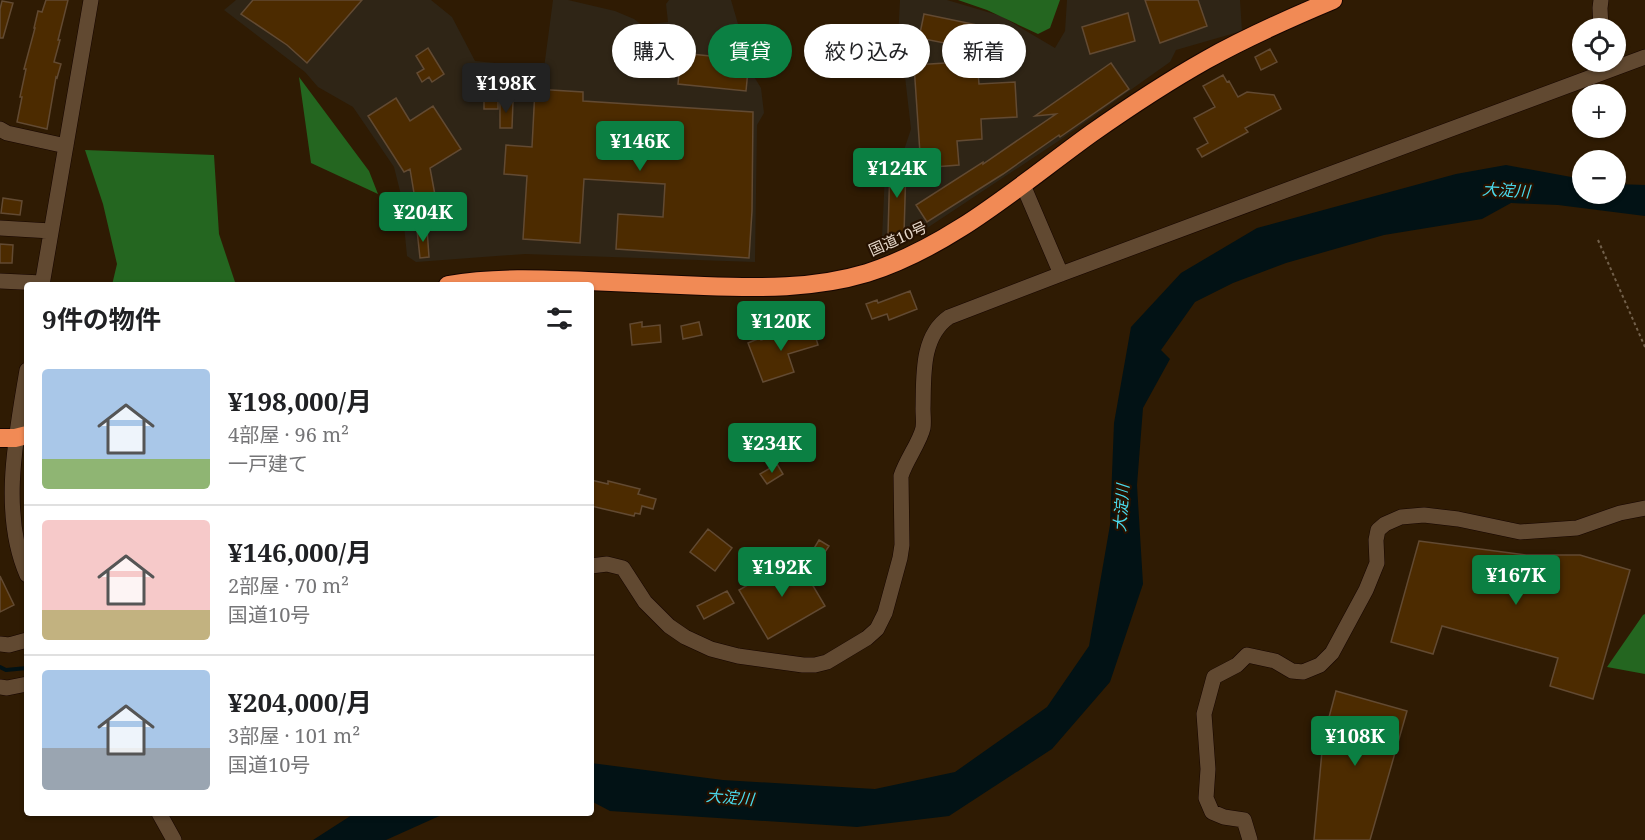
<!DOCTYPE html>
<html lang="ja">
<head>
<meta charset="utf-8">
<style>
  :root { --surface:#fff; --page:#f2f2f2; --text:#202124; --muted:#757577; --line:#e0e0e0; --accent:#0b8043 }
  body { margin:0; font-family:"Noto Serif","Noto Sans JP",serif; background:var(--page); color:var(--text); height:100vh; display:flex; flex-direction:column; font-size:22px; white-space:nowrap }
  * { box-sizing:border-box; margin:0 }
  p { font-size:20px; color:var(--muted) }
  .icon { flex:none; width:33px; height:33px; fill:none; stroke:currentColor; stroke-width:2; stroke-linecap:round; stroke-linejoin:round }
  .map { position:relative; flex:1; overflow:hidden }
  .drawer { position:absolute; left:24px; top:282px; width:570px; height:534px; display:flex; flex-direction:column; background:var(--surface); border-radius:6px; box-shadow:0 2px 4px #0004 }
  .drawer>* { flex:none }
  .top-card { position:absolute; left:612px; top:24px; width:570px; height:54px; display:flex; gap:12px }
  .fabs { position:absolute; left:1572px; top:18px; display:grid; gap:12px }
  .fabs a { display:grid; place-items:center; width:54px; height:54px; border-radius:50%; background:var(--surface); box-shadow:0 2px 4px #0004; font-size:30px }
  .price { position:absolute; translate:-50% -51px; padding:0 14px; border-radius:6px; background:var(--accent); color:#fff; font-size:20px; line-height:39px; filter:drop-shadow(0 2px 3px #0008) }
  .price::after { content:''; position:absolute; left:50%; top:36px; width:18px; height:14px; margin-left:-9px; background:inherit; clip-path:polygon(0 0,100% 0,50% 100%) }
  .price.selected { background:#222; color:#fff }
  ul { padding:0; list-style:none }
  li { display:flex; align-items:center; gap:18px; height:150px; padding:0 18px }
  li+li { border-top:2px solid var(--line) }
  li span { display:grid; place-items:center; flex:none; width:168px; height:120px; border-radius:6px; color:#555 }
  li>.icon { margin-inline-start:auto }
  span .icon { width:72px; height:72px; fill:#fffc; stroke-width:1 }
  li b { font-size:26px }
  h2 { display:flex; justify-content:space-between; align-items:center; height:72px; padding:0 18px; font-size:26px }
  .pill { padding:0 21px; border-radius:27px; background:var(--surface); box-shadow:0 2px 4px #0004; font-size:21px; line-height:54px }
  .pill.selected { background:var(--accent); color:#fff }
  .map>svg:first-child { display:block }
</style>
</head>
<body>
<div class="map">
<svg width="1645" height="840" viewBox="0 0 1645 840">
  <rect width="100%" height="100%" fill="#2f1b03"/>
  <path fill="#2f2516" d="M236,0H431L452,17L475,61L544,68L553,0H568L615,11L634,19L642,25L668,22L666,4L669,0H731L753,75L761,88L764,113L757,125L755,262L525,254L416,262L407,256L401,195L394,167L353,107L318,87L305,72L224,10Z
    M900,0H947L1001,16L1055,48L1065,31L1067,0H1240L1242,31L1176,50L1170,62L1060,140L909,240L882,238L886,152L904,150L911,129L904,68L898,38Z"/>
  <path fill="#246620" d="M958,0H1060L1050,28L1038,34L987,10Z
    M299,77L369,171L378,194L311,163Z
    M85,150L214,155L219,234L236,285H112L117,264L103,204Z
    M1645,614V674L1607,667L1643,615Z"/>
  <path fill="#021215" d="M1506,165L1582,179V194H1616V184L1645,185V216L1558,205L1511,203L1482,219L1384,235L1286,263L1233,283L1195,302L1161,350L1170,359L1143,408L1137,485L1143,584L1110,682L1052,749L949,816L857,827L610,811L591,801V763L723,780L875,789L955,772L1047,707L1089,646L1110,525L1114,423L1131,327L1181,273L1257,228L1456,174Z
    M355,813H446L386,840H313Z"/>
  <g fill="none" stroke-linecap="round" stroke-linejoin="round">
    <path stroke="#021215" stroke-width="4" d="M0,667L6,670L27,668"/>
  </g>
  <path fill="#4c2b00" stroke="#624a32" stroke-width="1.5" d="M46,0H68L58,40H60L54,62L61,64L57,78L56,77L47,129L17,122L22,97H20L26,69H24L35,28H34L38,11L42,12Z
    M253,0H362L307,63L287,45L241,14Z
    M1145,0H1198L1207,26L1160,43Z
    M2,1L13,3L3,38H0V9Z
    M1128,13L1135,41L1090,54L1082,27Z
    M924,14L1016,33L1011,56L919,38Z
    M428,48L444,74L432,82L429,77L422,82L417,73L424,69L416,56Z
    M1270,49L1277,62L1261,70L1255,57Z
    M681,53L749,60L746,91L678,84Z
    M977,61L979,84L1015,82L1017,117L981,119L982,139L957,141L959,165L921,168L914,65Z
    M1111,63L1129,89L1060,137L1059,135L1003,174L927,222L916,205L983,162V164L1056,114L1035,116Z
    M1223,75L1227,82L1229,81L1238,97L1247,92L1274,95L1281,109L1245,128L1248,132L1202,157L1197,149L1208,143L1194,118L1215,107L1203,86Z
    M480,89H498V109H484V101L473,100Z
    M535,89L583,92V101L753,112L752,211L749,258L616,249L618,214L663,217L665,184L584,179L580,243L523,239L527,176L504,174L506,145L532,147Z
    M396,98L410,121L433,106L461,149L430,168L435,195L415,199L410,169L404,172L368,116Z
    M500,101H513L512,128H500Z
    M890,164L906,165L904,234H888Z
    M3,198L22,201L20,215L1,213Z
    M427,229L429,257L420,258L417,230Z
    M0,244L13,245L12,263H0Z
    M910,291L917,309L889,320L887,314L872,319L866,304L877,300L878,303Z
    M642,322V327L660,325L661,342L632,345L630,324Z
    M699,322L702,335L683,339L681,326Z
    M812,325L818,345L788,354L794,372L763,382L748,343L760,338L761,340Z
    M777,464L783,474L767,484L760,474Z
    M591,480L608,484V481L640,489L638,494L656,499L653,509L642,506L640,514L635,513L634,516L591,506Z
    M708,529L732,548L715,571L690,552Z
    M819,540L829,546L823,555L813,550Z
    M1419,541L1526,555H1580L1630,570L1593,699L1550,686L1558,658L1442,626L1433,654L1391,642Z
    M796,557L825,606L768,639L739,590Z
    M0,576L14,605L0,612Z
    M727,591L734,603L704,619L697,606Z
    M1336,691L1407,711L1370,840H1314L1323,740Z"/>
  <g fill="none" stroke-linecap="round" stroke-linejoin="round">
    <defs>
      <path id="minor" d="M1601,28L1600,8L1601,0
        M0,129L7,133L66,146
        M1023,185L1061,274
        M0,228L51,231
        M0,281L42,283
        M42,285L91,0
        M27,370C16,436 0,513 27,575
        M591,566L607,564L623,568L645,602L669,626L685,637L711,649L738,656L803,665H815L827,662L867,638L877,629L885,613L900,558L902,545L901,476C906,460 920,442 923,428C924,422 923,415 923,409C924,379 920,337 949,317L1061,274L1645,57
        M0,644L9,645L27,640
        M0,687L7,688L27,684
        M159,813L174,840
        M1250,840L1244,820L1224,817L1212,812L1206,798L1208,769L1204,714L1214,677L1237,665L1247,655L1275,661L1292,671L1303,672L1320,665L1332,653L1366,590L1377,563L1376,540L1378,530L1385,524L1401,517L1424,515L1458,519L1520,532L1577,528L1620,513L1645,508"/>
      <path id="highway" d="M448,285C494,277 541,279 588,281C626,283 665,284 704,286C759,288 814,289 867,273C952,246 1021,184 1092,133C1129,107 1167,82 1206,60C1247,37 1290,18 1333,0
        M0,438H15L27,435"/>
    </defs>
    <use href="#minor" stroke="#160500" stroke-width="16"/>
    <use href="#highway" stroke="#160500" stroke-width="20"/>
    <path stroke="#72604b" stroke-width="2" stroke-dasharray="3 3" stroke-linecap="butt" d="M1598,240L1645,347"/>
    <use href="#minor" stroke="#614931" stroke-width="15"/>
    <use href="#highway" stroke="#f18a55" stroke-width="18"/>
  </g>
  <g text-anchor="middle" stroke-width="4.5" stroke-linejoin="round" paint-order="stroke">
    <g font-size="15" fill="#e6d8ca" stroke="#251100">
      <text transform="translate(898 239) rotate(-24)" y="5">国道10号</text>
    </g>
    <g font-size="16" font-style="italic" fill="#4adaec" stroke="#251100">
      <text transform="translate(1506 190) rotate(3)" y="6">大淀川</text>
      <text transform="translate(1121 508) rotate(-86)" y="6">大淀川</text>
      <text transform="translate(730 797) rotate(5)" y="6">大淀川</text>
    </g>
  </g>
</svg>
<div class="fabs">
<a><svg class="icon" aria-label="locate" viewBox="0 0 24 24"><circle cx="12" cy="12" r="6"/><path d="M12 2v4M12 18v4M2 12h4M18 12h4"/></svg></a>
<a>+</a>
<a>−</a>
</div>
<b class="price selected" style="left:506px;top:114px">¥198K</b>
<b class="price" style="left:640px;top:172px">¥146K</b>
<b class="price" style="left:897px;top:199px">¥124K</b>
<b class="price" style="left:423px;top:243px">¥204K</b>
<b class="price" style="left:781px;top:352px">¥120K</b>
<b class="price" style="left:772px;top:474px">¥234K</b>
<b class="price" style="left:782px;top:598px">¥192K</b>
<b class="price" style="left:1516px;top:606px">¥167K</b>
<b class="price" style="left:1355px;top:767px">¥108K</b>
<div class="top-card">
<a class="pill">購入</a>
<a class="pill selected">賃貸</a>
<a class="pill">絞り込み</a>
<a class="pill">新着</a>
</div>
<section class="drawer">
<h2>9件の物件<svg class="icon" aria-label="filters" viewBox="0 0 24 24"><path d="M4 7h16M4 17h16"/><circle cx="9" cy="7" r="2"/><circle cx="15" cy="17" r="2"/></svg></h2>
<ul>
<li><span style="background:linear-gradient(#a9c7e8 75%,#8fb573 0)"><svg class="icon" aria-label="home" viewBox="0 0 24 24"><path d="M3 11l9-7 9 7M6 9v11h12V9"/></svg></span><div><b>¥198,000/月</b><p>4部屋 · 96 m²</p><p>一戸建て</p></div></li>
<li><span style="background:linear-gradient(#f6c9c9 75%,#c2b280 0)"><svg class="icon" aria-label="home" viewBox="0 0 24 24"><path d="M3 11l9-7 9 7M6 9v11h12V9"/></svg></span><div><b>¥146,000/月</b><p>2部屋 · 70 m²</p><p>国道10号</p></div></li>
<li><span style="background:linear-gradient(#a9c7e8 65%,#9aa5b1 0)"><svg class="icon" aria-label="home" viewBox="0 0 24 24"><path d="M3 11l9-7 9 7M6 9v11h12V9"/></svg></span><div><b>¥204,000/月</b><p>3部屋 · 101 m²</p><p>国道10号</p></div></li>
</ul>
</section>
</div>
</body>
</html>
